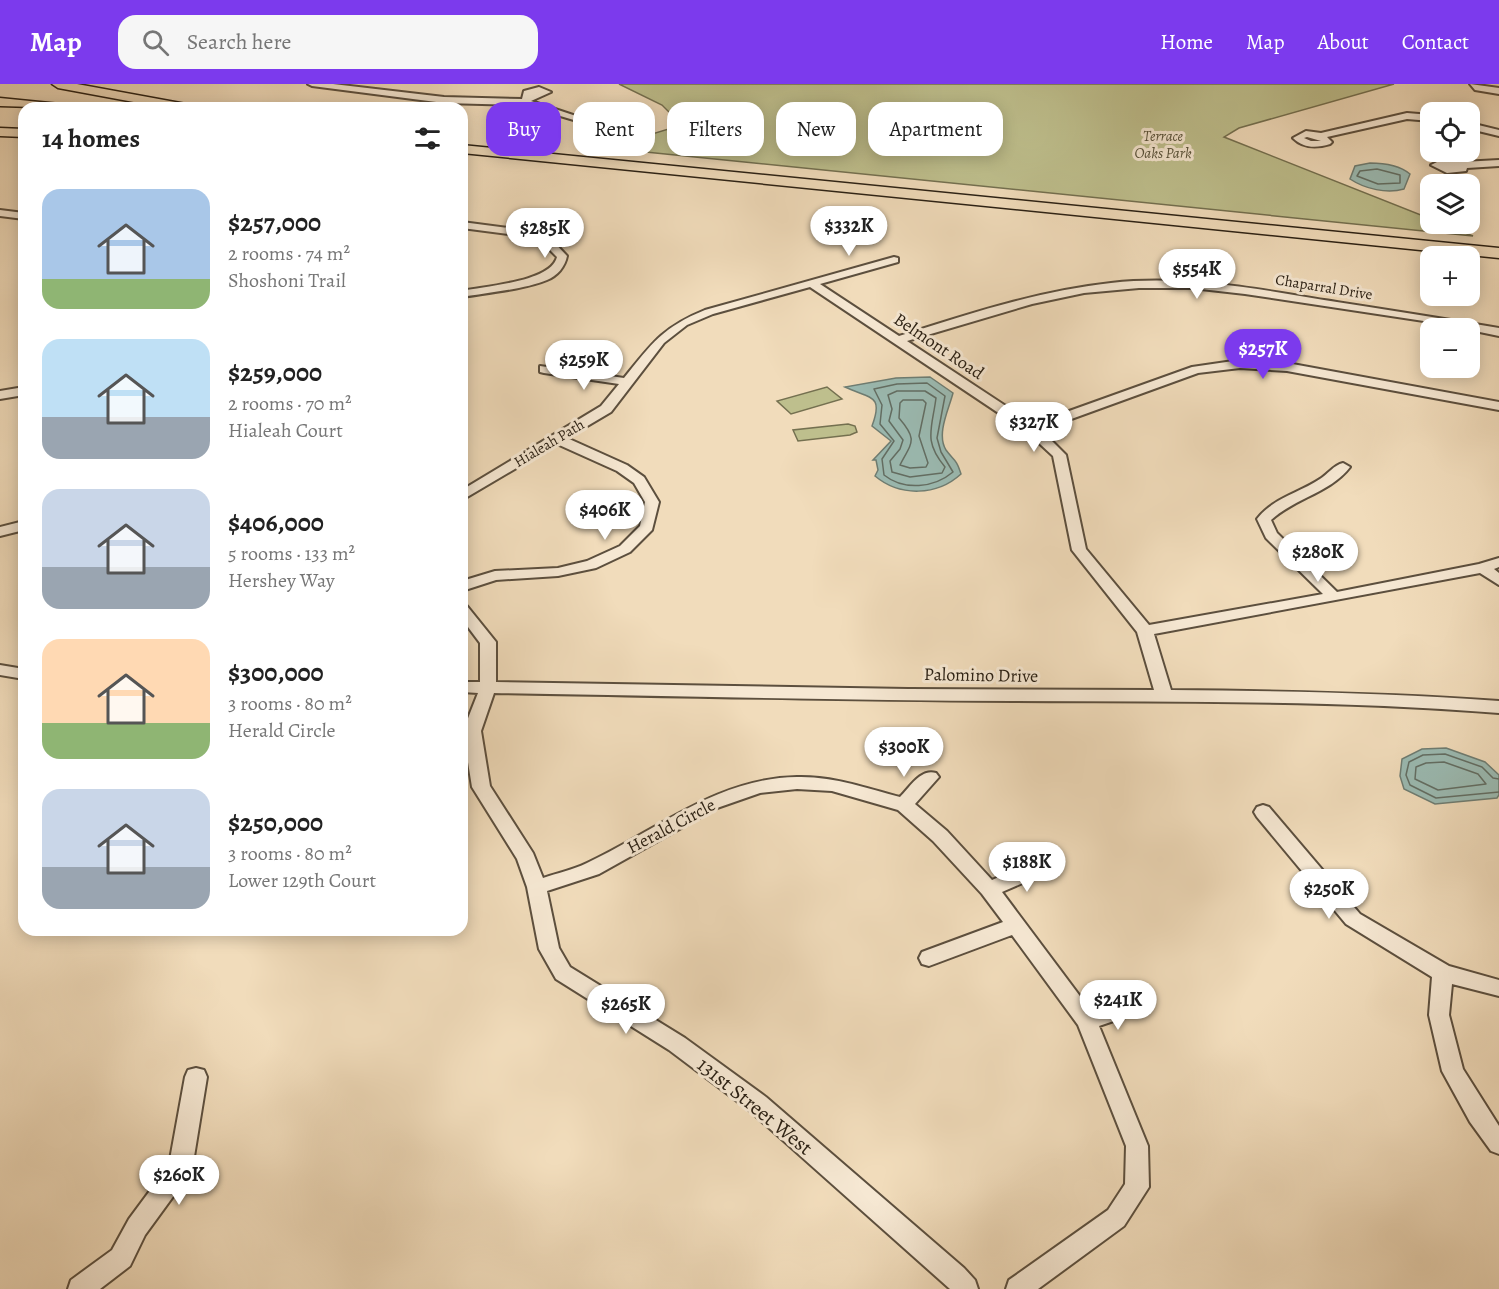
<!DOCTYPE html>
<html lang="en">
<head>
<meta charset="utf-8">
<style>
  :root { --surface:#fff; --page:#f6f6f6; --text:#222; --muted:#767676; --accent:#7c3aed }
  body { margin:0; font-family:Alegreya,serif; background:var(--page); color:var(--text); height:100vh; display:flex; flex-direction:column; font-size:22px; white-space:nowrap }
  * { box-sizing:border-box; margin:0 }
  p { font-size:20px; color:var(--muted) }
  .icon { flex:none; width:33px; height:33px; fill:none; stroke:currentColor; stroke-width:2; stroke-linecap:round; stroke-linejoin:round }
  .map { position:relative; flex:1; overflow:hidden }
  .details { position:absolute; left:18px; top:18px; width:450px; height:834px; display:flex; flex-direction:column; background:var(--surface); border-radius:18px; box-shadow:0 3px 15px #0003 }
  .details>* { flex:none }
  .banner { position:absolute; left:486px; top:18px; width:570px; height:54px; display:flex; gap:12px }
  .tools { position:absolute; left:1420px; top:18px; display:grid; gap:12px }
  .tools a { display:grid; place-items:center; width:60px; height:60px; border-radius:12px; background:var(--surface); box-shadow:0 3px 15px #0003; font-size:30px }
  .price { position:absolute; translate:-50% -51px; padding:0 14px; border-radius:21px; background:#fff; color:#222; font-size:20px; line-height:39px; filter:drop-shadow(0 2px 3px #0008) }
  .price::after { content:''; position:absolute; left:50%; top:36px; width:18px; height:14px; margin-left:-9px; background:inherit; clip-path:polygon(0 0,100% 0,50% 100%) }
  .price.current { background:var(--accent); color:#fff }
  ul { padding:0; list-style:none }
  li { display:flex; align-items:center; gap:18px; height:150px; padding:0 24px }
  li span { display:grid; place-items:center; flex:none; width:168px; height:120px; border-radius:18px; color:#555 }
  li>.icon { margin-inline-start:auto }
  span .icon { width:72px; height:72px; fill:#fffc; stroke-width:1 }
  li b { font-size:26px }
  h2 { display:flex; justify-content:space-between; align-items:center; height:72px; padding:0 24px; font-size:26px }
  .tag { padding:0 21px; border-radius:18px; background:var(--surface); box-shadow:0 3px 15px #0003; font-size:21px; line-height:54px }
  .tag.current { background:var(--accent); color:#fff }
  header { display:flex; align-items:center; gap:36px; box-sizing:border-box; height:84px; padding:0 30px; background:var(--accent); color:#fff }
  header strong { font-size:28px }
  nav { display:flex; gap:33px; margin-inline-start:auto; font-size:21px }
  .search { width:420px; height:54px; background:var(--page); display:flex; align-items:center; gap:15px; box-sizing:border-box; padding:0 21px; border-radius:18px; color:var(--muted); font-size:22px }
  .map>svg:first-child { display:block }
</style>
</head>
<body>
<header>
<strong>Map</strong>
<div class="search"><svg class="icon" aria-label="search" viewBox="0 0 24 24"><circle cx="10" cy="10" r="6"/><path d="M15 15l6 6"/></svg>Search here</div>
<nav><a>Home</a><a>Map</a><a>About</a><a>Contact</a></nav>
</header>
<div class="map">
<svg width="1499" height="1205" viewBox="0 0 1499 1205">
  <rect width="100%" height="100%" fill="#f1dcbb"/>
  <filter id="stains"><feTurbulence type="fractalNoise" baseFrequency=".00333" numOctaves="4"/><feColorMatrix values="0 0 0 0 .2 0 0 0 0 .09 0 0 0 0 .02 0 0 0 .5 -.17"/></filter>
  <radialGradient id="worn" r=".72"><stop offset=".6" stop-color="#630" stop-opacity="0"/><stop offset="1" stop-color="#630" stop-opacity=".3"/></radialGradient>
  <path fill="#bebf8d" stroke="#747050" stroke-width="1.5" d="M619,0H1394L1239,44L1224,53L1431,135V140H1442L1473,152L606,64L682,41L662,21Z
    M827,303L842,315L791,330L777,317Z
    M848,340L855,342L857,348L850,351L798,357L793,346Z"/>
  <path fill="#9bbbb3" stroke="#6e7d73" stroke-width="1.5" d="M1370,79C1383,79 1399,81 1410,90L1404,105C1387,110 1365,105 1350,95L1355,82Z
    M930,293L953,309C949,325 936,350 946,366C954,377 956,374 961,390C937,412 900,413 875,392L878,386L876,376H873L891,357L872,342C884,310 870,315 845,303L896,294Z
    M1446,664L1485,678L1499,691V711L1497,714L1435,720L1404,705L1400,692L1402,675L1422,665Z"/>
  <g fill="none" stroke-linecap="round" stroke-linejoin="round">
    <path stroke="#626e64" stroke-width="1.5" d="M1377,85L1400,91V99L1378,100L1357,92L1360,87Z
      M927,299L945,312L937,354L941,368L953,388C934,404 904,407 884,391L882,375L894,357L880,340L882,321L874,305L897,300Z
      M897,307H925L936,314C932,345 923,357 945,383L942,389L910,393L892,388L890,377L900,365L903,356L889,337L892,325L888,311Z
      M903,316H923L926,319L919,352L928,379L926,383L910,384L900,381C912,358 918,356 899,334L900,319Z
      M1444,678L1478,690L1486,700L1438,706L1415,695L1416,683L1426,679Z
      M1499,695L1493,694L1482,683L1445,670L1423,671L1409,678L1406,691L1410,701L1436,714L1499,708"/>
    <defs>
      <path id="minor" d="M308,0H333L444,13L522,15L524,7L539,3L551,8L531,17L588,36L584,39L523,21L444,19L312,2Z
        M1470,0L1499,4V10L1475,6Z
        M1407,29L1431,31V37L1407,35L1327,53L1332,58L1330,60C1317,64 1304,65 1293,54L1306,47L1321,49ZM1307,53L1321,57H1311L1304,54Z
        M1470,39L1499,46V52L1470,45Z
        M1443,75L1462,78L1499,76V82L1467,84L1466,87L1447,89L1431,81Z
        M0,126L24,129V135L0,132Z
        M462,138L538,148L548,152L567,172C565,183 557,192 547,196C526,205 486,209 462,213V207C485,202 551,198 557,173L540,156L532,153L462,144Z
        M894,173L898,174V178L820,200L899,252C968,230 1038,207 1111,199C1182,191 1253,204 1324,216C1382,225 1441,234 1499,244V252L1470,246V244L1245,210L1192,204H1139L1084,209L1032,220L907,257L1033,340L1192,283L1240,276L1287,279L1499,318V326L1287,287L1240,284L1198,289L1041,346L1066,371L1086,465L1149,541L1323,510L1266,454L1257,435C1273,414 1299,409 1320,395C1328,390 1334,381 1343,379L1350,383C1330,409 1295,414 1271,436L1277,449L1337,508L1479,480L1499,474V483L1494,485L1499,489V501L1480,489L1154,550L1171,606C1281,607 1390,609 1499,617V629C1338,616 1176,618 1014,617C841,616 668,612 494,609L481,647L490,702L533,769L543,794C557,789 573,786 587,779C656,747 717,694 797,693C833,692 866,704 900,713C910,703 921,684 936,689L939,693L915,720L947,747L992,796L1043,774L1050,772L1057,774L1059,779L1057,784L1002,808L1091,927L1136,912L1143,915L1146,921L1143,927L1099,942L1148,1062L1149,1103L1124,1142L1038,1205H1006L1009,1196L1108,1126L1125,1100L1126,1062L1078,941L1012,851L929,882L922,880L919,874L922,868L1003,838L982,810L933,757L898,726L832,707L797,705L760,709L717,724L599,790L547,807L559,864L570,883L685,954L766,1013L964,1184L975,1196L978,1205H950L750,1027L669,966L556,895L539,865L527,803L517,775L472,703L463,647L478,609L462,608V598H480V559L462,535V520L467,522L496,558V598L908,605L1154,606L1137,548L1072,466L1053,372L1027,348L810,203L713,230L687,241L664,259L611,328L567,354L627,381L644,393L659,418L652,446L630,468L596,484L558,492L496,496L462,507V497L495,487L558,484L587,477L620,462L640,442L645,418L634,399L617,387L557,360L462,416V406L601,322L619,300L544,289L540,288V282L624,294C652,259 663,243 705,226Z
        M24,303V311L0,315V307Z
        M24,437V446L0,452V443Z
        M0,581L24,585V595L0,591Z
        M1263,721L1269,723L1360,830L1449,882L1499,896V912L1452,900L1449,931L1463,985L1499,1042V1070L1491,1067L1470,1038L1442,987L1429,931L1432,893L1346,840L1257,733L1254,728L1257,723Z
        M196,984L204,986L207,993L192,1085L188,1092L145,1151L130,1182L100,1205H68L71,1196L112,1166L129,1135L169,1081L185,993L188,986Z"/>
      <path id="highway" d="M52,0H77L186,20L192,24H166L58,4Z
        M0,14L60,20L66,24L0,22Z
        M0,44L24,45V53L0,52Z
        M462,61L1499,164V174L462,69Z"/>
    </defs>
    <use href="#minor" stroke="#5c4f3e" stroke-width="4"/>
    <use href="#highway" stroke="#2a2014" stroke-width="3"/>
    <use href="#minor" fill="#f6e8d3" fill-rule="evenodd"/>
    <use href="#highway" fill="#f1dcbb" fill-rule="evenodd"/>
  </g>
  <g text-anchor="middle" stroke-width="6" stroke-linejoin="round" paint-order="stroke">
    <g font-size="15" font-style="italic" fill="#565038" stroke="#f6e8d3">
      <text x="1163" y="57">Terrace<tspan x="1163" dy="17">Oaks Park</tspan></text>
    </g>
    <g font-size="15" fill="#2a2014" stroke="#f6e8d3">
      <text transform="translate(1324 203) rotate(9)" y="5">Chaparral Drive</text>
      <text transform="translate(549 359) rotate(-31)" y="5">Hialeah Path</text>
    </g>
    <g font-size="18" fill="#2a2014" stroke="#f6e8d3">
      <text transform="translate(939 262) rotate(34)" y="6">Belmont Road</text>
      <text transform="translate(981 591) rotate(1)" y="6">Palomino Drive</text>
      <text transform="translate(671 742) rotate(-28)" y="6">Herald Circle</text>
    </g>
    <g font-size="21" fill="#2a2014" stroke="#f6e8d3">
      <text transform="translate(755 1022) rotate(39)" y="7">131st Street West</text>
    </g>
  </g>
  <rect width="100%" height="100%" filter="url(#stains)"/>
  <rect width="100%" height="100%" fill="url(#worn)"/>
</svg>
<div class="tools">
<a><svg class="icon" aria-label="locate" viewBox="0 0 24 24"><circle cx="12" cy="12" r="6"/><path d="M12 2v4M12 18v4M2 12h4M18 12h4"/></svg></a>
<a><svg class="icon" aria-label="layers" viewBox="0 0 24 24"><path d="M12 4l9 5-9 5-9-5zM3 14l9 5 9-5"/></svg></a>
<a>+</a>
<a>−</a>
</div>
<b class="price" style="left:849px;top:173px">$332K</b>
<b class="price" style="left:545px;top:175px">$285K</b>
<b class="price" style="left:1197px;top:216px">$554K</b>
<b class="price current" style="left:1263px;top:296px">$257K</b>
<b class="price" style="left:584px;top:307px">$259K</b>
<b class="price" style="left:1034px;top:369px">$327K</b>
<b class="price" style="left:605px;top:457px">$406K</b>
<b class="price" style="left:1318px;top:499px">$280K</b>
<b class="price" style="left:904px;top:694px">$300K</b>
<b class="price" style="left:1027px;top:809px">$188K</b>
<b class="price" style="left:1329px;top:836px">$250K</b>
<b class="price" style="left:1118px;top:947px">$241K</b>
<b class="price" style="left:626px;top:951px">$265K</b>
<b class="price" style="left:179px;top:1122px">$260K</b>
<div class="banner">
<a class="tag current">Buy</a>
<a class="tag">Rent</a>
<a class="tag">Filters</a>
<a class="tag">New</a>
<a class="tag">Apartment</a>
</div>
<section class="details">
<h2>14 homes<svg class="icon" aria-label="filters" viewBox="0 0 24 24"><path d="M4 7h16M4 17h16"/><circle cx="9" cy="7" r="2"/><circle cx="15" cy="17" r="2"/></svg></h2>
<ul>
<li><span style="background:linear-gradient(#a9c7e8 75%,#8fb573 0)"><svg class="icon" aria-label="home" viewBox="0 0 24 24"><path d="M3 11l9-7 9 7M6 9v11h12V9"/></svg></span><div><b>$257,000</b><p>2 rooms · 74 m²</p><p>Shoshoni Trail</p></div></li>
<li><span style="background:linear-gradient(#bfe0f5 65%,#9aa5b1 0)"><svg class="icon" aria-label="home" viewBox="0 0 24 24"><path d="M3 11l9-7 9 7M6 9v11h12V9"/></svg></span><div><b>$259,000</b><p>2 rooms · 70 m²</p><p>Hialeah Court</p></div></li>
<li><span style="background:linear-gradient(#c9d6e8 65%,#9aa5b1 0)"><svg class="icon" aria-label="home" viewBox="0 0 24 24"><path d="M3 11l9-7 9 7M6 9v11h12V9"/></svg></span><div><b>$406,000</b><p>5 rooms · 133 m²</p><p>Hershey Way</p></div></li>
<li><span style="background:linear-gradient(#ffd9b3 70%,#8fb573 0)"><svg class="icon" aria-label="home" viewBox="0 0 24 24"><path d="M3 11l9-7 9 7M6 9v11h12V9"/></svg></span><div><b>$300,000</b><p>3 rooms · 80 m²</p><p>Herald Circle</p></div></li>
<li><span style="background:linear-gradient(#c9d6e8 65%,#9aa5b1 0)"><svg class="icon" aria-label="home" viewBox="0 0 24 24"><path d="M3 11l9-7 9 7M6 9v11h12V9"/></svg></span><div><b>$250,000</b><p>3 rooms · 80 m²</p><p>Lower 129th Court</p></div></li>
</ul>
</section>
</div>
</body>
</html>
